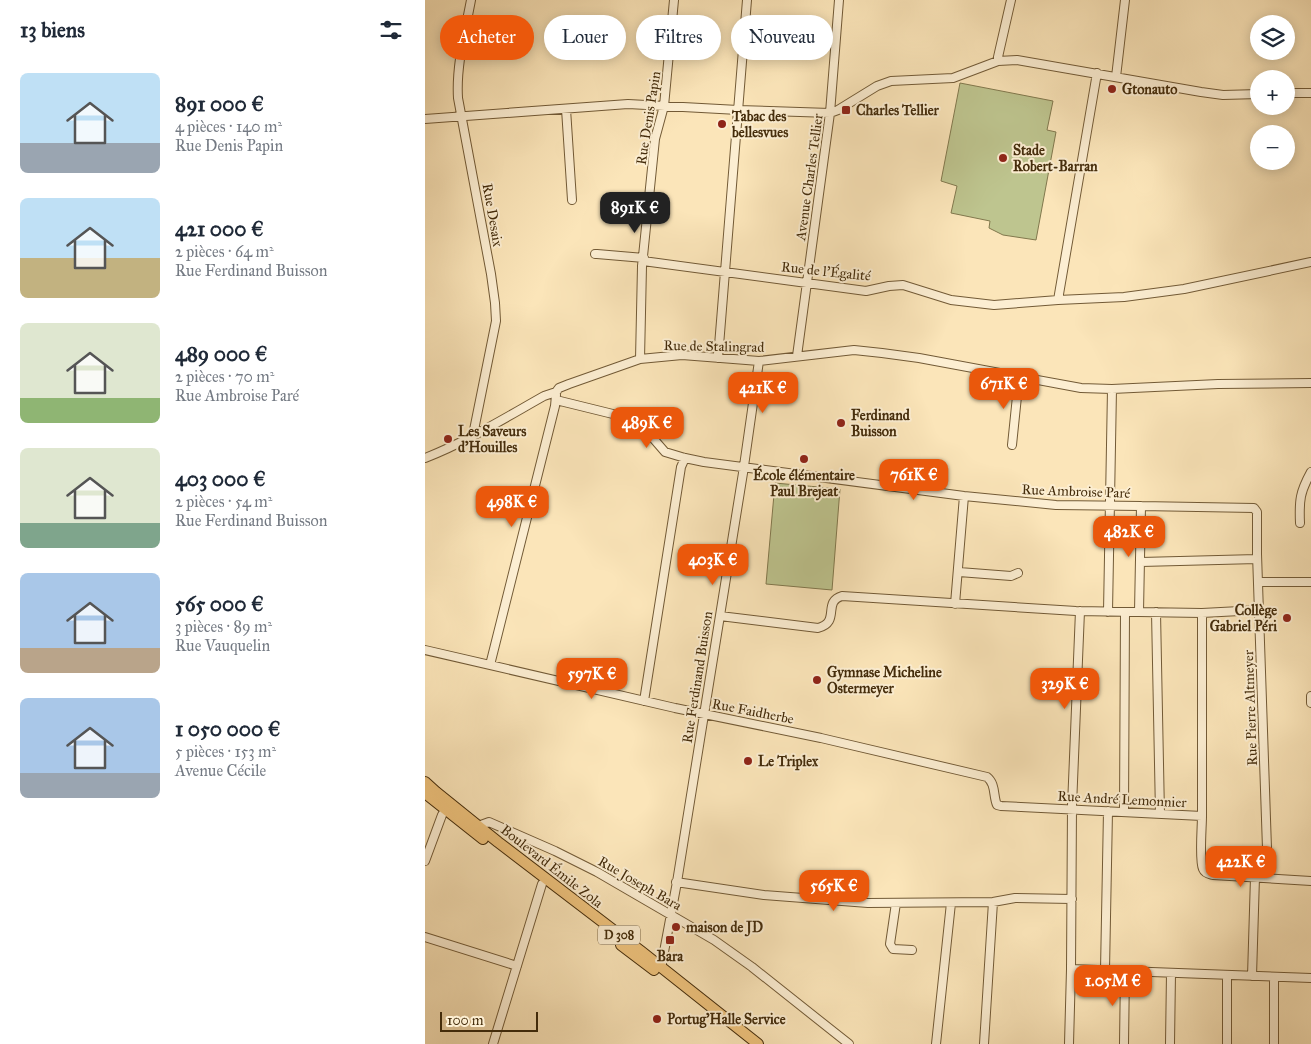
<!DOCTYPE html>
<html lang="fr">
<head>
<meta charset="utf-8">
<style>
  :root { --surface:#fff; --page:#f6f6f7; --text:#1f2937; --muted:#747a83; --accent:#ea580c }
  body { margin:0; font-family:"IM FELL Great Primer",serif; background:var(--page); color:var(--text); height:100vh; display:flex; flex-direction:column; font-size:19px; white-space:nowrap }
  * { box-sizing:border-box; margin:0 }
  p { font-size:16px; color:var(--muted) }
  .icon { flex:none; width:28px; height:28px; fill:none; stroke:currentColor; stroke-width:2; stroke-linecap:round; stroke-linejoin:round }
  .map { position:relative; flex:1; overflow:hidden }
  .side { display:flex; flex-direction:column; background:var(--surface); width:425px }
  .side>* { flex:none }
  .top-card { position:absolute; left:15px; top:15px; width:475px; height:45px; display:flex; gap:10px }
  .buttons { position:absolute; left:825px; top:15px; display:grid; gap:10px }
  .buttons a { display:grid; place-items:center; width:45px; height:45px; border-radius:50%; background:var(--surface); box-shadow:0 2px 12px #0003; font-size:25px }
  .scale { position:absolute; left:15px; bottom:12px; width:98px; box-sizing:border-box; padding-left:5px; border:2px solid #442c0b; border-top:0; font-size:14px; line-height:18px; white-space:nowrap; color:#442c0b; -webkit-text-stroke:4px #fceed2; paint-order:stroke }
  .price { position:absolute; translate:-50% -42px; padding:0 11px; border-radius:10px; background:var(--accent); color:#fff; font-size:16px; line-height:32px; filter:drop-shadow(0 1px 2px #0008) }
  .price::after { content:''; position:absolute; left:50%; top:30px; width:15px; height:11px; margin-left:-8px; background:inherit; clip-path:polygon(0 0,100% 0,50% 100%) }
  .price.selected { background:#222; color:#fff }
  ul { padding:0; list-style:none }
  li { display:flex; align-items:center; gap:15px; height:125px; padding:0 20px }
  li span { display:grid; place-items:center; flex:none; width:140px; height:100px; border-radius:8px; color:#555 }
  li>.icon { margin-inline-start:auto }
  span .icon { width:60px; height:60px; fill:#fffc; stroke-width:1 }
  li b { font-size:21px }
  h2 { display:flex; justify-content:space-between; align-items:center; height:60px; padding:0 20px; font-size:21px }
  .tag { padding:0 18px; border-radius:22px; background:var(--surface); box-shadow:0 2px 12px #0003; font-size:18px; line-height:45px }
  .tag.selected { background:var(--accent); color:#fff }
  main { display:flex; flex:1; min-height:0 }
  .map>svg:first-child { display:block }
</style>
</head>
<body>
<main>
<section class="side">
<h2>13 biens<svg class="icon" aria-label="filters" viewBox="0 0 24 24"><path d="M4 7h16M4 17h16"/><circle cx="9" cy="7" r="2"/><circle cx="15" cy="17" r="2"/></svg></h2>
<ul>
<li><span style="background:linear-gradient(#bfe0f5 70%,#9aa5b1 0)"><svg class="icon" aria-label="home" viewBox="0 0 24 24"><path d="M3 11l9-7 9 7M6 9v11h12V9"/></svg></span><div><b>891 000 €</b><p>4 pièces · 140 m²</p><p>Rue Denis Papin</p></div></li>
<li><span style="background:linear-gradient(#bfe0f5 60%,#c2b280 0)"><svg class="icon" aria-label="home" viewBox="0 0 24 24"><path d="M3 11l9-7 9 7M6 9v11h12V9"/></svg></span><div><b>421 000 €</b><p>2 pièces · 64 m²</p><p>Rue Ferdinand Buisson</p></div></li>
<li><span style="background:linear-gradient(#dfe7d0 75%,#8fb573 0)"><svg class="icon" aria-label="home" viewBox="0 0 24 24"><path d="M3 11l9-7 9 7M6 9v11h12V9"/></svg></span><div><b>489 000 €</b><p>2 pièces · 70 m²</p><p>Rue Ambroise Paré</p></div></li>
<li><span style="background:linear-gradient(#dfe7d0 75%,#7fa58c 0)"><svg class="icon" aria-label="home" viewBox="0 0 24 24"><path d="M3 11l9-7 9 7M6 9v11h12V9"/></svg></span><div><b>403 000 €</b><p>2 pièces · 54 m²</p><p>Rue Ferdinand Buisson</p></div></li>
<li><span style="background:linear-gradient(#a9c7e8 75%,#b9a48a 0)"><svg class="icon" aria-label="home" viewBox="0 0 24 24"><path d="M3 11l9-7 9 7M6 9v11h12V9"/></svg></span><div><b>565 000 €</b><p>3 pièces · 89 m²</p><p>Rue Vauquelin</p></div></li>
<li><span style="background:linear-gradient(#a9c7e8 75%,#9aa5b1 0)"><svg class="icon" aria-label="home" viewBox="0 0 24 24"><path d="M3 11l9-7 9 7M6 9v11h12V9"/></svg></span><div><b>1 050 000 €</b><p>5 pièces · 153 m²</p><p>Avenue Cécile</p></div></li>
</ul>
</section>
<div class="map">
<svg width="886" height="1044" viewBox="0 0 886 1044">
  <rect width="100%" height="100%" fill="#fbe5b9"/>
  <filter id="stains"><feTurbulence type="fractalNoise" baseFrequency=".004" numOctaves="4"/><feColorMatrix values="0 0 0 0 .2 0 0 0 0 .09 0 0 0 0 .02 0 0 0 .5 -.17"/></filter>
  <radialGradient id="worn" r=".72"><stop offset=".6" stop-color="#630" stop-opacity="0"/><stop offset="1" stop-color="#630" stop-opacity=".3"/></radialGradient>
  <path fill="#bec58f" stroke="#81784d" d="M535,83L628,101L622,130L631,132L611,240L578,235L564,228L565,221L526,213L532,186L516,181Z
    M350,483L415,489L407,590L341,584Z"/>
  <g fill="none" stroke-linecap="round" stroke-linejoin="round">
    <defs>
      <path id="minor" d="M46,0C40,32 31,66 33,98L66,274L70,303L71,321L49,430L50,434
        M573,61V57L586,0
        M691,77L700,0
        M861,93H886
        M141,109L147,200
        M0,119L203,104L313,110L405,113L413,110L452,86L466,81L528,78L573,61L592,60L776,92L798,95L834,94
        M170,254H172L219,258
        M218,261L441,291L464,286L478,285L526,300L569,305L633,300L699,297L759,289L886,262
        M633,300L672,73
        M372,356L405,113L414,0
        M293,358L322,0
        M215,359L217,266L230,139L239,106L249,0
        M131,400L200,417L220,429L240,452L260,458L279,462L539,496L631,505L716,506L829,508L832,512V554L843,878
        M587,445L594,377
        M0,458C41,442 80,418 119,396L131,392L134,388L144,384L215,359L257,355L334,361L429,350L457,353L494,358L656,388L687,389L793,384L886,383
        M875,523C874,500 875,492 886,472
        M716,562L832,559
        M534,572L586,576L593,573
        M833,582H886
        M530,604L539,496
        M683,612L687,389
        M714,612L716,506
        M731,612L735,814
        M295,616L393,628C416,622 397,602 417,596L651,611L777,613L834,610
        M0,650L250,708L396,738L562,777C571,784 568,796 572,805L576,806L777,816C777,827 774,861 778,869C780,874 784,874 788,875L886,881
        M65,665L130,406L131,395
        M886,696V703
        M219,701L256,467L260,458
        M699,812L700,612
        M777,816V613
        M49,826H53L64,822L130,851L172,872L289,940L327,967L424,1044
        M0,861L17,815L23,805
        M251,882L339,895L443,903L568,902L590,898L647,899
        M471,903L465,944L468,949L487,950
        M0,937L92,966
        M236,968L252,882L318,473L334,361
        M646,969L886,978
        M680,970L683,811
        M802,975V1044
        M827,976L830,877
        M849,977V1044
        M68,1044L117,884
        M511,1044L526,903
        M559,1044L568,902
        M644,1044L646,969L647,806L655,611
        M699,1044L700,971
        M745,1044L746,973"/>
      <path id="major" d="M0,782L11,792L73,842L217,952L333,1044
        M0,793L58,839
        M196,945L229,970"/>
    </defs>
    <use href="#minor" stroke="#725a36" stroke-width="10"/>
    <use href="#major" stroke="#442c0b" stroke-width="12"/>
    <use href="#minor" stroke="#fceed2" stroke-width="8"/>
    <use href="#major" stroke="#eec27c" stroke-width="10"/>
  </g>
  <g fill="#8f2418" stroke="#fceed2" stroke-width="2">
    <circle cx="687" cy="89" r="5"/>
    <rect x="416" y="105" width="10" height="10" rx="2.5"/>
    <circle cx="297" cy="124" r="5"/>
    <circle cx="578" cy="158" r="5"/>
    <circle cx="416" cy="423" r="5"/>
    <circle cx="23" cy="439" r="5"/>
    <circle cx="379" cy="459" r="5"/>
    <circle cx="862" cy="618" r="5"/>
    <circle cx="392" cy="680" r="5"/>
    <circle cx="323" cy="761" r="5"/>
    <circle cx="251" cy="927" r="5"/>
    <rect x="240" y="935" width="10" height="10" rx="2.5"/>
    <circle cx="232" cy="1019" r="5"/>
  </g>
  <g text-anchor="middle" stroke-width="4" stroke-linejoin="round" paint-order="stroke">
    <rect fill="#fceed2" stroke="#7b6647" stroke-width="1" x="173" y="925.5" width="42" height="19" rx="4"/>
    <g font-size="12" font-weight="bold" fill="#442c0b">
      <text x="194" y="939">D 308</text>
    </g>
    <g font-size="14" font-weight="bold" fill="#442c0b" stroke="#fceed2" text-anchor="start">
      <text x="697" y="94">Gtonauto</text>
      <text x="431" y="115">Charles Tellier</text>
      <text x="307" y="121">Tabac des<tspan x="307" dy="16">bellesvues</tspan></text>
      <text x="588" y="155">Stade<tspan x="588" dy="16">Robert-Barran</tspan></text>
      <text x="426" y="420">Ferdinand<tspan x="426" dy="16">Buisson</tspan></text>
      <text x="33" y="436">Les Saveurs<tspan x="33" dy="16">d'Houilles</tspan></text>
      <text x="379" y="480" text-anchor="middle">École élémentaire<tspan x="379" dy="16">Paul Brejeat</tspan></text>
      <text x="852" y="615" text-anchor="end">Collège<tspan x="852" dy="16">Gabriel Péri</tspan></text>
      <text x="402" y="677">Gymnase Micheline<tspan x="402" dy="16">Ostermeyer</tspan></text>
      <text x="333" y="766">Le Triplex</text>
      <text x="261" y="932">maison de JD</text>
      <text x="245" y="961" text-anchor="middle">Bara</text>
      <text x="242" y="1024">Portug'Halle Service</text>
    </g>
    <g font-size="14" fill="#442c0b" stroke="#fceed2">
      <text transform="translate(223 118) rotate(-81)" y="5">Rue Denis Papin</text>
      <text transform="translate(384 177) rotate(-82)" y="5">Avenue Charles Tellier</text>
      <text transform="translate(68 215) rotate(80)" y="5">Rue Desaix</text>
      <text transform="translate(401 271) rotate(6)" y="5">Rue de l'Égalité</text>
      <text transform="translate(289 346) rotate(1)" y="5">Rue de Stalingrad</text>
      <text transform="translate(651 491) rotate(2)" y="5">Rue Ambroise Paré</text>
      <text transform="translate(272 677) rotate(-81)" y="5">Rue Ferdinand Buisson</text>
      <text transform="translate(825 708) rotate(-92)" y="5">Rue Pierre Altmeyer</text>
      <text transform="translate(328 711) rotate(11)" y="5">Rue Faidherbe</text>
      <text transform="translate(697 799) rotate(3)" y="5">Rue André Lemonnier</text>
      <text transform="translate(127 866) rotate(38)" y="5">Boulevard Émile Zola</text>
      <text transform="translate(215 883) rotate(30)" y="5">Rue Joseph Bara</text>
    </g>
  </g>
  <rect width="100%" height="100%" filter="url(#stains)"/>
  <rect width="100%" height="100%" fill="url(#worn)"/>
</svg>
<div class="buttons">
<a><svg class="icon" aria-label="layers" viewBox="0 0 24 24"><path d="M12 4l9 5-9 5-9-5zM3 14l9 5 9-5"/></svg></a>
<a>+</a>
<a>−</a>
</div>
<div class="scale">100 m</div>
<b class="price selected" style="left:210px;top:234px">891K €</b>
<b class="price" style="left:579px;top:410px">671K €</b>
<b class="price" style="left:338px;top:414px">421K €</b>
<b class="price" style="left:222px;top:449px">489K €</b>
<b class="price" style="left:489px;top:501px">761K €</b>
<b class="price" style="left:87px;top:528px">498K €</b>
<b class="price" style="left:704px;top:558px">482K €</b>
<b class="price" style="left:288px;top:586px">403K €</b>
<b class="price" style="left:167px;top:700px">597K €</b>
<b class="price" style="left:640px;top:710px">329K €</b>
<b class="price" style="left:816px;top:888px">422K €</b>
<b class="price" style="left:409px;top:912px">565K €</b>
<b class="price" style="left:688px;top:1007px">1.05M €</b>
<div class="top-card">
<a class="tag selected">Acheter</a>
<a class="tag">Louer</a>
<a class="tag">Filtres</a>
<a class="tag">Nouveau</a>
</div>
</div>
</main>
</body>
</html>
